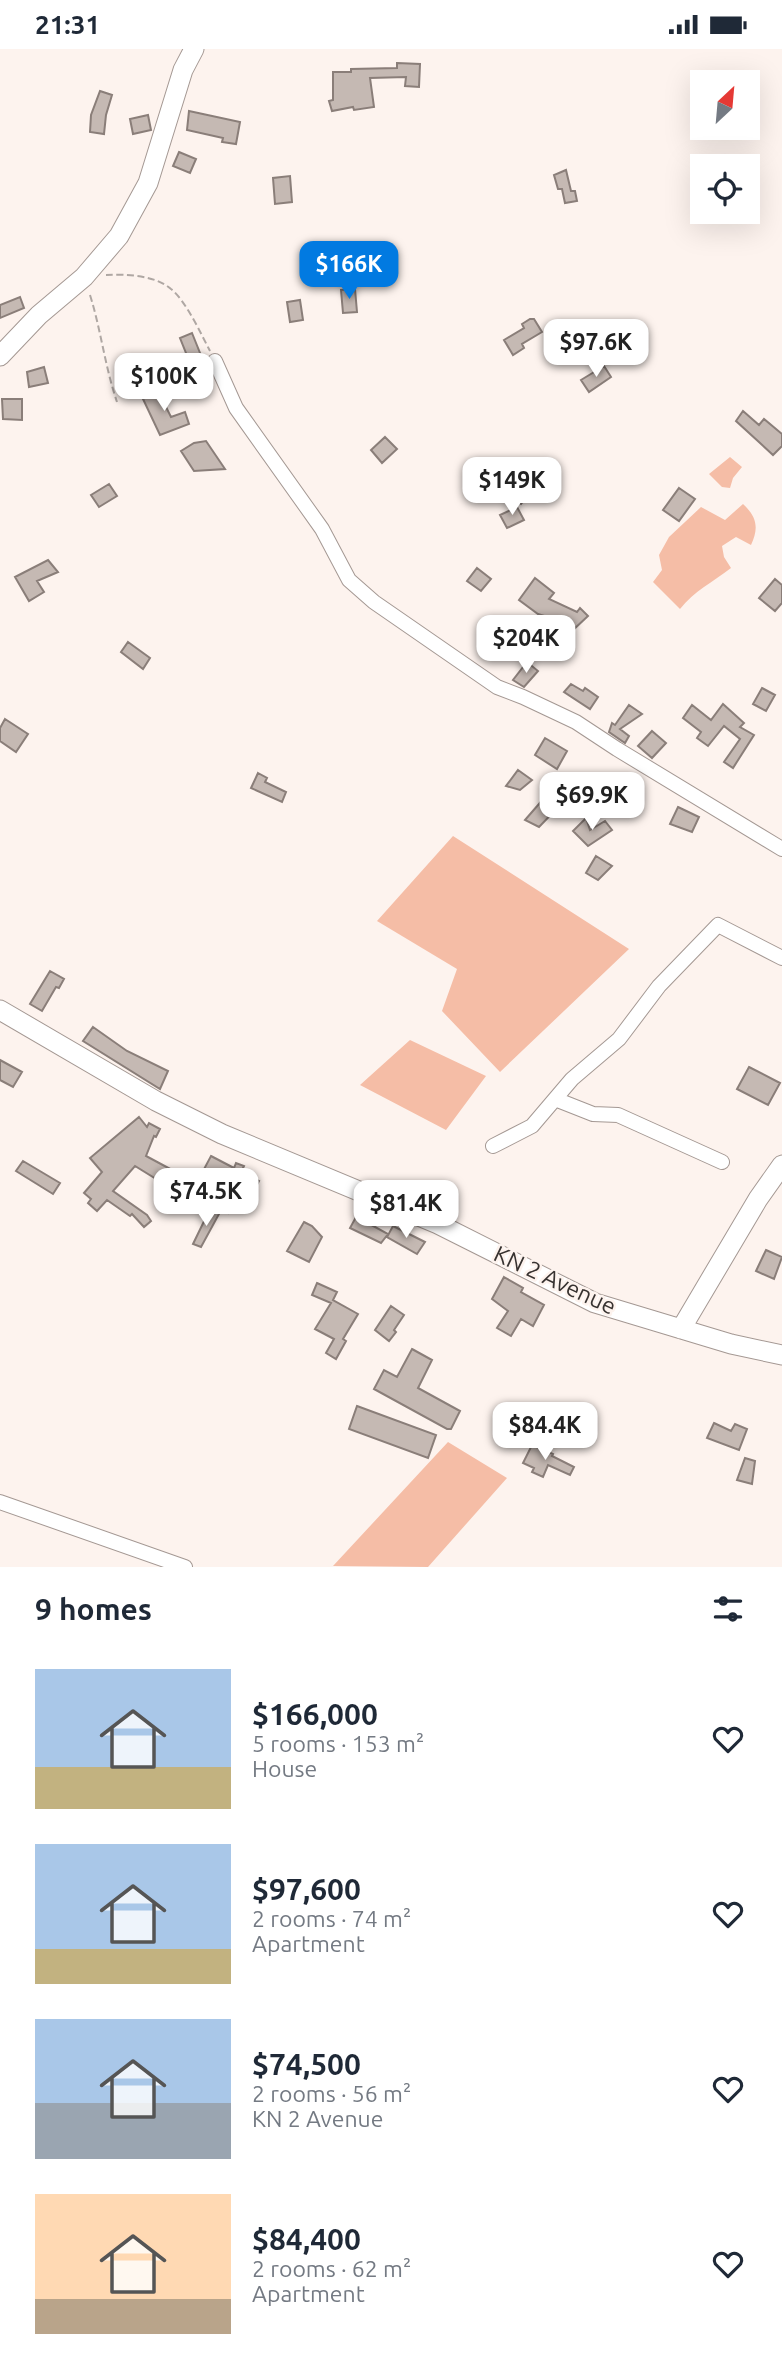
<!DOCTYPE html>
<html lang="en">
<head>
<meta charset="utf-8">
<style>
  :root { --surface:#fff; --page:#f6f6f7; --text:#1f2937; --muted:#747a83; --accent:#017ae1 }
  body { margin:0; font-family:Ubuntu,sans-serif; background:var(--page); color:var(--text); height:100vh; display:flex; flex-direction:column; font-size:26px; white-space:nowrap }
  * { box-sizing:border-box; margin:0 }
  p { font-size:23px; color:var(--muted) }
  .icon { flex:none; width:38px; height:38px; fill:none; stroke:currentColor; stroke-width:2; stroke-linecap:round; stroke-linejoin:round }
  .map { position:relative; height:1518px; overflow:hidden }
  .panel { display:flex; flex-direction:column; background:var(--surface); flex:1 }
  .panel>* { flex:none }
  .needle { width:46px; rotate:26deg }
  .fabs { position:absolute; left:690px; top:21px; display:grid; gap:14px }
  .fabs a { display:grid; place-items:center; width:70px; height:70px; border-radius:0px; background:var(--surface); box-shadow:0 7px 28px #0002; font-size:35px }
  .price { position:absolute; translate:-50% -60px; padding:0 16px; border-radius:14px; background:#fff; color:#222; font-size:23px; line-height:46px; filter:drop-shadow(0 2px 4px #0008) }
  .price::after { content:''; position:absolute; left:50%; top:42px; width:21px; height:16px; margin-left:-10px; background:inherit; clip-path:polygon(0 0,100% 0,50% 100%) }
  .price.selected { background:var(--accent); color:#fff }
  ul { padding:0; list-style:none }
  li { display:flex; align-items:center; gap:21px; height:175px; padding:0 35px }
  li span { display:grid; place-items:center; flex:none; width:196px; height:140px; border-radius:0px; color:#555 }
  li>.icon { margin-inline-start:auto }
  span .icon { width:84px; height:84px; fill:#fffc; stroke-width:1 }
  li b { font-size:30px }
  h2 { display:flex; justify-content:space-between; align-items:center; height:84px; padding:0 35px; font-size:30px }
  .status { display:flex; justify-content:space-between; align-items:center; height:49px; padding:0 35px; background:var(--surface); direction:ltr }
  .status svg { height:19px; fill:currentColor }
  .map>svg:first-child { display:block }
</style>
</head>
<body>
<div class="status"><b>21:31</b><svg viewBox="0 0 49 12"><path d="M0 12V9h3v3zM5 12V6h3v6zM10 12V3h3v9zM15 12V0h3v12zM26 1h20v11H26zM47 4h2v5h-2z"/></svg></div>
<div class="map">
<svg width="782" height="1518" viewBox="0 0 782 1518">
  <rect width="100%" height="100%" fill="#fdf3ee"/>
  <path fill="#f5bda6" d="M730,408L742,418L733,429L730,439L722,438L709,425Z
    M743,455C757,468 759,479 751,496L736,488L722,497L724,508L731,519C713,533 694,542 680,560L653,533L662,521L659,506L669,488L701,458L725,471Z
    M453,787L629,900L500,1023L442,962L457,920L377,872Z
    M410,991L486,1027L446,1081L360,1036Z
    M448,1393L507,1429L428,1518L333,1517Z"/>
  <path fill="#c5b9b3" stroke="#8a7e79" stroke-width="2" d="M397,14L420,15L419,38L405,37L406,28L370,29L374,58L354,61L353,58L332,62L329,52L333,51V23H351V20L397,19Z
    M100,42L112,46L106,66L104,85L90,83L91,66Z
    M189,62L240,73L236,95L222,93L223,89L187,81Z
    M148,66L151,81L133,85L130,70Z
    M179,103L196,110L190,124L173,117Z
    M566,121L571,142H575L577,152L565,154L562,140H558L554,126Z
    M290,127L292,153L275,155L273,129Z
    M355,240L357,263L343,264L341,241Z
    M20,248L24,259L0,269V256Z
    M300,251L303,271L290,273L287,253Z
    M530,270H534L542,283L522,295L524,299L513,306L504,291L524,279L522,275Z
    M192,284L202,309L190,314L180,289Z
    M604,317L611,328L589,343L581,331Z
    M44,318L48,334L29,338L27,323Z
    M169,338L173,346L164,354L171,368L185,363L189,375L160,386L143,350Z
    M2,350H22V371L3,370Z
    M743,362L759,376L764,370L782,385V397L773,406L736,372Z
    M385,388L397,400L382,414L371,401Z
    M206,392L225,420L194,422L181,402L194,394Z
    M518,426L535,438L521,455L505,443Z
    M109,435L117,447L99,458L91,446Z
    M679,439L695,450L679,472L663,461Z
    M517,458L524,471L507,479L500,466Z
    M48,511L58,523L37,532L44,543L29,552L15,528Z
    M477,519L491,530L481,542L467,532Z
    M535,529L554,544L549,550L577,563L580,559L588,567L573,581L560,568L557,571L538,565L519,551Z
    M775,530L782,536V554L775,562L759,549Z
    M128,593L150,609L143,620L121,603Z
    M527,613L538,622L524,638L513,631Z
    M571,635L583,642L585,639L598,648L590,660L564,643Z
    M762,639L775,646L766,662L753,655Z
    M723,655L744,674L740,678L754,686L733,719L724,713L740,690L724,677L708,697L697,689L701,683L683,669L692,656L711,671Z
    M629,656L642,665L620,680L629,687L625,694L609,683L612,674L615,676Z
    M5,670L28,685L16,703L0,692V679Z
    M652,682L666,694L652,709L638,697Z
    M545,689L567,702L557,720L535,706Z
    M518,721L532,731L520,741L506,737Z
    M258,724L267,729L265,733L286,743L282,753L251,739Z
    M552,740L565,751L539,778L525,771Z
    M678,758L699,768L692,783L670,775Z
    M586,769L590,781L605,772L612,781L588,797L573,782Z
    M596,807L612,817L598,831L586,824Z
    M50,922L64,930L59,939L56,938L42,962L30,955Z
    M93,978L127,1002L168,1022L160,1040L83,992Z
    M0,1011L22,1023L13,1038L0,1031Z
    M749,1018L780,1034L768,1056L737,1040Z
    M139,1068L147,1078L149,1074L160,1080L156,1088L154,1087L146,1107L174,1122L166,1136L135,1117L113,1142L147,1166L151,1172L144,1178L132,1165L130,1167L107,1151L97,1162L88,1154L91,1150L84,1144L102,1123L90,1109Z
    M211,1107L234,1119L236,1114L244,1117L241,1123L259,1132L253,1143L242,1138L228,1164L218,1159L230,1137L203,1122Z
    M23,1112L60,1134L53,1145L16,1122Z
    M210,1160L219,1165L201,1198L193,1195Z
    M356,1168L366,1173L388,1185L381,1194L350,1179Z
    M304,1173L312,1177L322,1188L309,1213L287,1202Z
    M393,1177L425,1193L417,1205L387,1188Z
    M766,1201L782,1208L774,1230L756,1222Z
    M504,1228L523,1239L521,1243L544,1256L533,1277L521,1270L511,1287L497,1279L508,1262L492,1250Z
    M317,1234L337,1243L333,1251L358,1265L343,1290L346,1292L336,1310L326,1304L334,1290L315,1280L331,1254L312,1246Z
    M391,1257L404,1266L394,1281L396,1283L389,1292L375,1281Z
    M412,1300L432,1311L418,1339L460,1362L451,1380H447L374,1340L384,1321L397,1328Z
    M357,1357L436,1386L428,1409L349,1380Z
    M714,1374L731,1382L735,1375L747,1380L739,1401L707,1389Z
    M532,1396L553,1405L552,1407L574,1418L570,1426L548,1416L543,1428L532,1423L534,1419L523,1414Z
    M745,1409L755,1412L752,1435L737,1431Z"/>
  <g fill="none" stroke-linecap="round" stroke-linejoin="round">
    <defs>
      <path id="street" d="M215,312L236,359L322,480L349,531L374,553L497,638L523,648L576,673L617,700L782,800
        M555,1050L593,1065L618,1066L722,1113
        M493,1097L532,1077L572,1030L619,990L659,937L718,876L782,909
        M0,1453L185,1518"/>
      <path id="secondary" d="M0,307L39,266L84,228L119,187L148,134L183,21L194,0
        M0,961L156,1052L222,1085L438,1175L595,1254L731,1295L782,1306
        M681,1280L758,1150L782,1116"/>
    </defs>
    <use href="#street" stroke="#a49893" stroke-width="16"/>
    <use href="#secondary" stroke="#a49893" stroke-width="21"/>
    <path stroke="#afa7a3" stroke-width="2" stroke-dasharray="7 3.5" stroke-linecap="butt" d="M106,226C126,225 155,226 171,240C186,252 201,285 210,302
      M90,246C101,281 105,318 117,353"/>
    <use href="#street" stroke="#fff" stroke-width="14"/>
    <use href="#secondary" stroke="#fff" stroke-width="19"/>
  </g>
  <g text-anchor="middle" stroke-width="5" stroke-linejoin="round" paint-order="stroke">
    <g font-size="23" fill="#373230" stroke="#fdf3ee">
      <text transform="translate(555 1231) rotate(25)" y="8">KN 2 Avenue</text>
    </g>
  </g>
</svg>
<div class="fabs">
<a><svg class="needle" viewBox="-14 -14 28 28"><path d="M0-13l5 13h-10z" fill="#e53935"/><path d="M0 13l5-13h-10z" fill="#747a83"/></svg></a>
<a><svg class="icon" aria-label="locate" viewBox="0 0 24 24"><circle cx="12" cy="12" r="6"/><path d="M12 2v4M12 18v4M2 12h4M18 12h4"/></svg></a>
</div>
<b class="price selected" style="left:349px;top:252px">$166K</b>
<b class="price" style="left:596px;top:330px">$97.6K</b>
<b class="price" style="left:164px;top:364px">$100K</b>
<b class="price" style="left:512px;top:468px">$149K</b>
<b class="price" style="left:526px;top:626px">$204K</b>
<b class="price" style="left:592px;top:783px">$69.9K</b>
<b class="price" style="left:206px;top:1179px">$74.5K</b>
<b class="price" style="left:406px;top:1191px">$81.4K</b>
<b class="price" style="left:545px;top:1413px">$84.4K</b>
</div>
<section class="panel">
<h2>9 homes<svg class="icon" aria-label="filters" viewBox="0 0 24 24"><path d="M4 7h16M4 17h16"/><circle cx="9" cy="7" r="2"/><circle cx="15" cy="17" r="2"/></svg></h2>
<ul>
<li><span style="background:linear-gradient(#a9c7e8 70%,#c2b280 0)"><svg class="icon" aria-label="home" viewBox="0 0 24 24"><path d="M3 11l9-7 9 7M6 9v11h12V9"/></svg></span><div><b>$166,000</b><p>5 rooms · 153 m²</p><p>House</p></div><svg class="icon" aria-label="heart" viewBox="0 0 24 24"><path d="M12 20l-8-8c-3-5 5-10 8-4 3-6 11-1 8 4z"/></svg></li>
<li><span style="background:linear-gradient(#a9c7e8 75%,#c2b280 0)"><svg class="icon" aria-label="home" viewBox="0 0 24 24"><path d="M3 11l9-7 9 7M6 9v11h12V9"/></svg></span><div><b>$97,600</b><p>2 rooms · 74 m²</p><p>Apartment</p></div><svg class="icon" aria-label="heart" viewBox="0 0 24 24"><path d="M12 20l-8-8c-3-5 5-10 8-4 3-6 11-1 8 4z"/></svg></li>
<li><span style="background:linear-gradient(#a9c7e8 60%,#9aa5b1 0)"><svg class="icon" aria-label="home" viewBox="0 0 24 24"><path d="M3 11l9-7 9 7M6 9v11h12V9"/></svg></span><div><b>$74,500</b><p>2 rooms · 56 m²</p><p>KN 2 Avenue</p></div><svg class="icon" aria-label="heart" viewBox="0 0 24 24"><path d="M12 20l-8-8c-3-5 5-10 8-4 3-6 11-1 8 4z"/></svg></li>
<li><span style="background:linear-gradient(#ffd9b3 75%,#b9a48a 0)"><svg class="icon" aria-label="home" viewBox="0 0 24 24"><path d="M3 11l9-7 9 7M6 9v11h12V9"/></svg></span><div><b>$84,400</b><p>2 rooms · 62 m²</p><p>Apartment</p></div><svg class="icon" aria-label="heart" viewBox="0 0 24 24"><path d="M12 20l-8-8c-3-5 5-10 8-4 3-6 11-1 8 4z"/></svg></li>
</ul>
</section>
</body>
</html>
